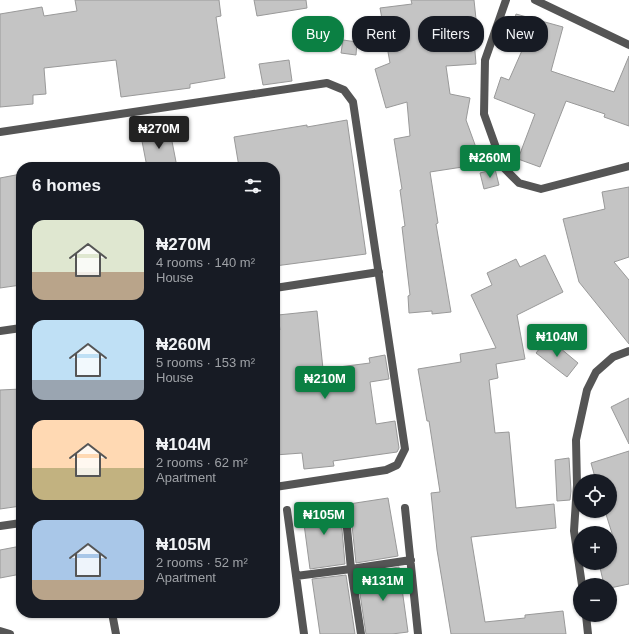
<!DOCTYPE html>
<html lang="en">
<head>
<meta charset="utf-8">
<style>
  :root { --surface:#171b24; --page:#242831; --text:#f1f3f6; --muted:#9ea1a6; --accent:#0b8043 }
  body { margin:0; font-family:Arial,sans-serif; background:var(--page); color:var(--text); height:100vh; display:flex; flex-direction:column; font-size:15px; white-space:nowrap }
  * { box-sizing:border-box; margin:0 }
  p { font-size:13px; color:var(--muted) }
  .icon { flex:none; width:22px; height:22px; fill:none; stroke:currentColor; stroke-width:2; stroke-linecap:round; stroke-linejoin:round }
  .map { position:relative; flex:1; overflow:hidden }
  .details { position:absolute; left:16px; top:162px; width:264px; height:456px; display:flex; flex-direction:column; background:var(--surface); border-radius:16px; box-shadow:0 1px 3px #0004 }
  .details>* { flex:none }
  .top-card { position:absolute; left:292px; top:16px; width:277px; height:36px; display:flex; gap:8px }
  .controls { position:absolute; left:573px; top:474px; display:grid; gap:8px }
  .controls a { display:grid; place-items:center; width:44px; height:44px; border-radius:50%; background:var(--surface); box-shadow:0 1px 3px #0004; font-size:20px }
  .price { position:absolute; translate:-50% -34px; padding:0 9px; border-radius:4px; background:var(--accent); color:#fff; font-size:13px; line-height:26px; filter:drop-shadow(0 1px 2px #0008) }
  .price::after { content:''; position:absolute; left:50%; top:24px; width:12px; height:9px; margin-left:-6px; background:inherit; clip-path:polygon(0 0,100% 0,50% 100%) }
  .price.selected { background:#222; color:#fff }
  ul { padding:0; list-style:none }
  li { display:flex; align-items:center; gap:12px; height:100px; padding:0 16px }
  li span { display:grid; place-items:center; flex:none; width:112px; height:80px; border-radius:12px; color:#555 }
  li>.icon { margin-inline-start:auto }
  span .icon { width:48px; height:48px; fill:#fffc; stroke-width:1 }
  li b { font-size:17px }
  h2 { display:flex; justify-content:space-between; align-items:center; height:48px; padding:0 16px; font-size:17px }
  .pill { padding:0 14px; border-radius:16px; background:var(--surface); box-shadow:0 1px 3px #0004; font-size:14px; line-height:36px }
  .pill.selected { background:var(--accent); color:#fff }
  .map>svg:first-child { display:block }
</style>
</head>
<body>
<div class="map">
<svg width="629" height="634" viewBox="0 0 629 634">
  <rect width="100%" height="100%" fill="#fff"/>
  <path fill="#c4c4c4" stroke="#999" d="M75,0H219L221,16L216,17L225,78L190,84V88L121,97L116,60L44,68L46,94L33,95V104L0,107V14L42,7L44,16L77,11Z
    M254,0H306L307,8L257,16Z
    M411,0H474L478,38L474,39L476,64L446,66L450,94L470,98L466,120L482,164L430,172L438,223L436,224L451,312L432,314V311L409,313L408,296L410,295L402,227L405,226L400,190L402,189L394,139L410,136L407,102L386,108L375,69L390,63L380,8L412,4Z
    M516,14L563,27L551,71L614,92L629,56V126L604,117L605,114L566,101L540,167L518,159L535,114L494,98L501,77L509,80L528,37L511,33Z
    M343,40L357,42L356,55L341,53Z
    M289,60L292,81L263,85L259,64Z
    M347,120L366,254L275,266V167H239L234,137L307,125V127Z
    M170,131L177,167H147L141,136Z
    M495,169L499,185L484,189L480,173Z
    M21,174V285L0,288V178Z
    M629,187V257L614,262L629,280V344L579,282L563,219L605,209L602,192Z
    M545,255L563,292L517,315L525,359L496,364L498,378L489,380L495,433L509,432L516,508L554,504L556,528L471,537L485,622L525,618V615L563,611L566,634H451L437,550L431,493L440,492L429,421H427L418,369L461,362L460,354L496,348L471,295L492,285L487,273L516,259L520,267Z
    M317,311L323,369L370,363L369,358L385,355L389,379L370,382L376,424L395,421L399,448L397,452L333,461L334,466L304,469L302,453L275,455V330H280L278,315Z
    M548,338L578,363L567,377L536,353Z
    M21,389V506L0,509V390Z
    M629,398V444L611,407Z
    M629,451V584L610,588V585H604L599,563H610V547L616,546L605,511H610V481H596L591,463Z
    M569,458L571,491L570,500L557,501L555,460Z
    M388,498L398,556L356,563L350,507L349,504Z
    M337,505V506H340L345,564L310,569L302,509Z
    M21,546V574L0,578V550Z
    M399,567L408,632L392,634H366L357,574Z
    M346,575L355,634H320L312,579Z"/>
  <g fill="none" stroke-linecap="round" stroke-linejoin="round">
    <path stroke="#555" stroke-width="8" d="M506,0L485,60L484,114L503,167L519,183L541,189L629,166
      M535,0L629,45
      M0,132L327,83L344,90L353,102L405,449L397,465L386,470L275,487
      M275,288L379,272
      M0,331L21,328
      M345,508L351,569L361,634
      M405,508L418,634
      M287,510L304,634
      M0,526L21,523
      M296,576L351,569L411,560
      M582,585L574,531L577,485L576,440L587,390L596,372L613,357L629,351
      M112,613L116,634
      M586,615L588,634
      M0,631L10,634"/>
  </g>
</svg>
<div class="controls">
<a><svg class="icon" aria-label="locate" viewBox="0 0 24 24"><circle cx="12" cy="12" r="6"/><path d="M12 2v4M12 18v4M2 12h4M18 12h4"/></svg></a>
<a>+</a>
<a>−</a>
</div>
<b class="price selected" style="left:159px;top:150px">₦270M</b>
<b class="price" style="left:490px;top:179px">₦260M</b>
<b class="price" style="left:557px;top:358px">₦104M</b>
<b class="price" style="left:325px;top:400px">₦210M</b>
<b class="price" style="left:324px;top:536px">₦105M</b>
<b class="price" style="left:383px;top:602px">₦131M</b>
<div class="top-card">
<a class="pill selected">Buy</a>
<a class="pill">Rent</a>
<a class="pill">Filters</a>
<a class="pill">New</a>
</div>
<section class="details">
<h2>6 homes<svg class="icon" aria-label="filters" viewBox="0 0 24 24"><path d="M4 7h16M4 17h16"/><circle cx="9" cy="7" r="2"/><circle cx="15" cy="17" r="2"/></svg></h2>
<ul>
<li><span style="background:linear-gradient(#dfe7d0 65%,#b9a48a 0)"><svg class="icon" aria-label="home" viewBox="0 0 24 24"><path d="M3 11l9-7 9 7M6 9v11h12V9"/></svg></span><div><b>₦270M</b><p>4 rooms · 140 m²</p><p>House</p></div></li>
<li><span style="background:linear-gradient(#bfe0f5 75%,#9aa5b1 0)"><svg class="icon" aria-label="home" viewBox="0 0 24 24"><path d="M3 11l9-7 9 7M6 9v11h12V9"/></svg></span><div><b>₦260M</b><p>5 rooms · 153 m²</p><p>House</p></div></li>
<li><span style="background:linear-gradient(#ffd9b3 60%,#c2b280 0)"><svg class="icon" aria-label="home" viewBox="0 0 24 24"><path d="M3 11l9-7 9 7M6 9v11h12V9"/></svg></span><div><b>₦104M</b><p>2 rooms · 62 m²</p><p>Apartment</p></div></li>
<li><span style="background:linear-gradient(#a9c7e8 75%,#b9a48a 0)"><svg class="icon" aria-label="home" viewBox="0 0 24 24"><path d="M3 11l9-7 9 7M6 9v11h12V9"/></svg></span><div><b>₦105M</b><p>2 rooms · 52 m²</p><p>Apartment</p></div></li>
</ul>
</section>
</div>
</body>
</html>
